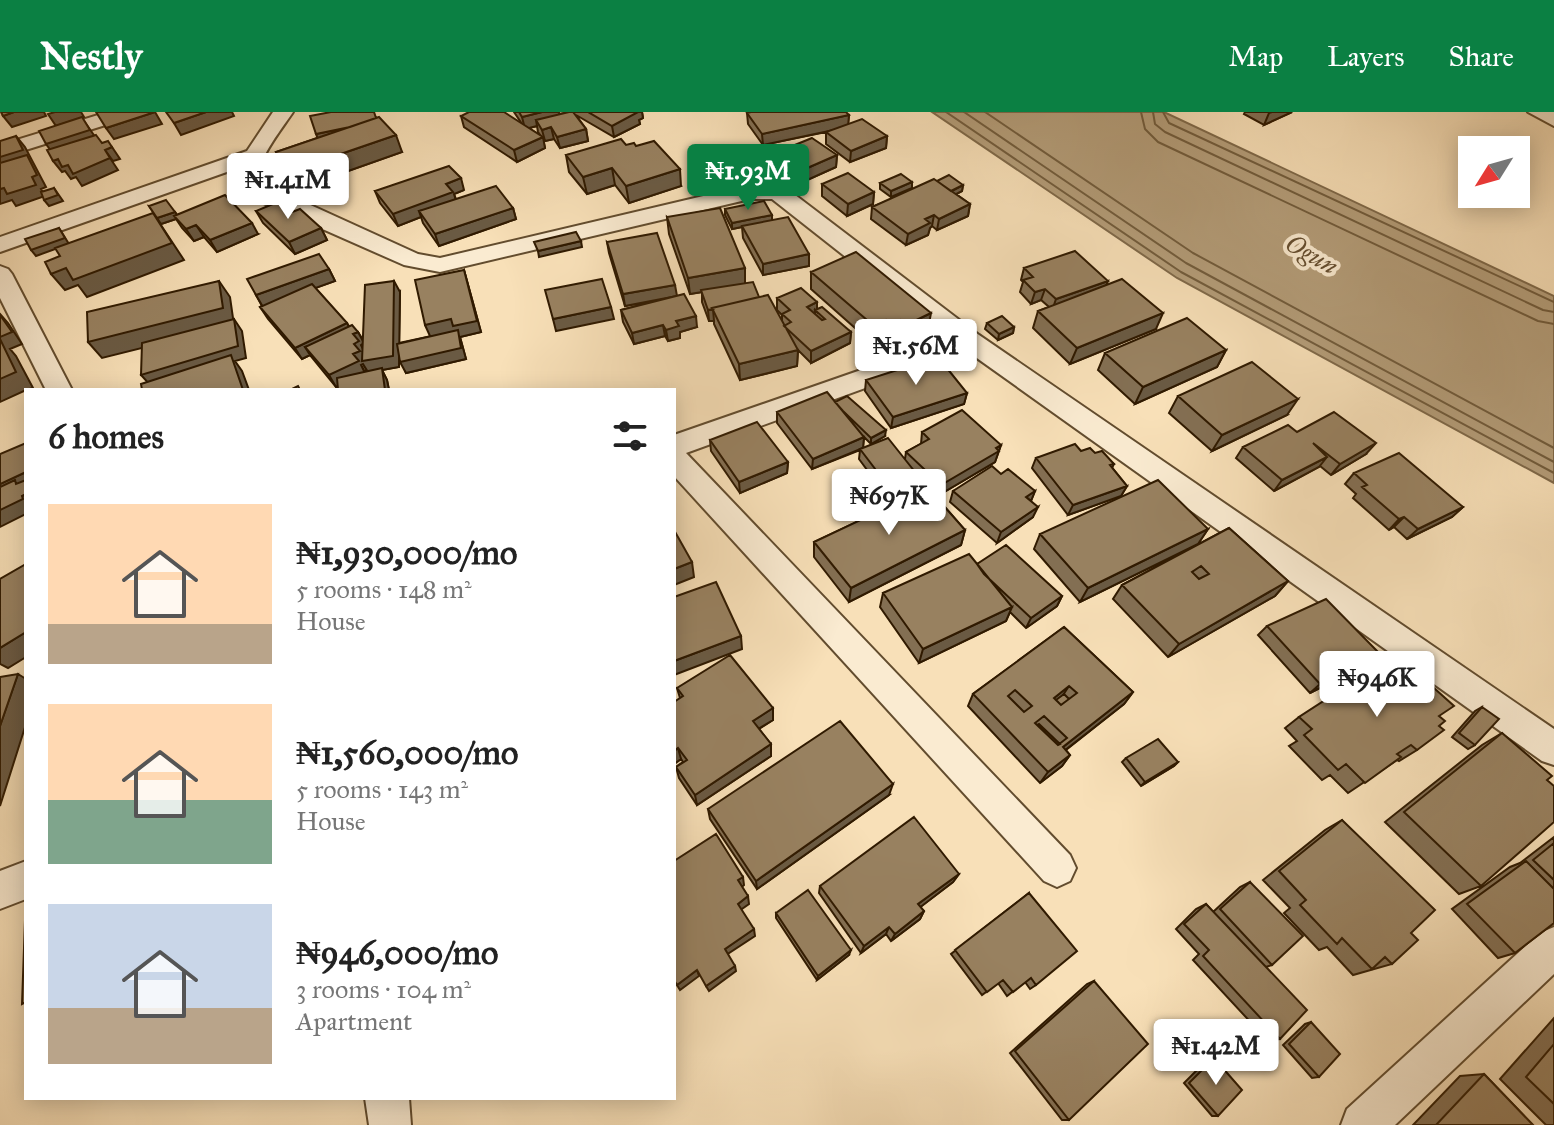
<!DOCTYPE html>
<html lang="en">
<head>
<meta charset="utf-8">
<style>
  :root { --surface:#fff; --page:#f2f2f2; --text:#222; --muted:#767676; --accent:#0b8043 }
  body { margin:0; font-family:"IM FELL Great Primer",serif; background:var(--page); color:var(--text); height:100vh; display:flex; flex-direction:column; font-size:30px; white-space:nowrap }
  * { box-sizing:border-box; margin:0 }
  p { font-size:26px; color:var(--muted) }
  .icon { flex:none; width:44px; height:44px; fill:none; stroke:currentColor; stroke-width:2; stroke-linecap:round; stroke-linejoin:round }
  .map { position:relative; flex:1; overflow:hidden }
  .sheet { position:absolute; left:24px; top:276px; width:652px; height:712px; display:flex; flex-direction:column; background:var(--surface); border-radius:0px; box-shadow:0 4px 20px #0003 }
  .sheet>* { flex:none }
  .needle { width:52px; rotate:233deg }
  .controls { position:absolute; left:1458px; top:24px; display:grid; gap:16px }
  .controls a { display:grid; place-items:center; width:72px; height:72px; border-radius:0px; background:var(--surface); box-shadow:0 4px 20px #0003; font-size:40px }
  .price { position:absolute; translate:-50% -68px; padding:0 18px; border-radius:8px; background:#fff; color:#222; font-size:26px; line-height:52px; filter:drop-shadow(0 2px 4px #0008) }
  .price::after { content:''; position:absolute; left:50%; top:48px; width:24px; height:18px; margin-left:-12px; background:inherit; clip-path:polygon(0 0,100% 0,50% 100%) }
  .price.selected { background:var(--accent); color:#fff }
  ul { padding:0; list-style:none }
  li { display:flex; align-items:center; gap:24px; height:200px; padding:0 24px }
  li span { display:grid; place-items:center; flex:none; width:224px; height:160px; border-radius:0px; color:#555 }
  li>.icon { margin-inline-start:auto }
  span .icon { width:96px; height:96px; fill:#fffc; stroke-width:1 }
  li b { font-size:34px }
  h2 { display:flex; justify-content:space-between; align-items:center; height:96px; padding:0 24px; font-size:34px }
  header { display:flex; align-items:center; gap:48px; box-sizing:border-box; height:112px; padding:0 40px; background:var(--accent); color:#fff }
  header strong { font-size:38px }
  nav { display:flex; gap:44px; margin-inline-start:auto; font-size:28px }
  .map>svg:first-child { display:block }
</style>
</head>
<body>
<header>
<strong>Nestly</strong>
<nav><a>Map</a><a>Layers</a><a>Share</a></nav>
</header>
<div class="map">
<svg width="1554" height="1013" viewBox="0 0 1554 1013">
  <rect width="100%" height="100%" fill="#f8e0b8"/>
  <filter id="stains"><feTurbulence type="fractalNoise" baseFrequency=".0025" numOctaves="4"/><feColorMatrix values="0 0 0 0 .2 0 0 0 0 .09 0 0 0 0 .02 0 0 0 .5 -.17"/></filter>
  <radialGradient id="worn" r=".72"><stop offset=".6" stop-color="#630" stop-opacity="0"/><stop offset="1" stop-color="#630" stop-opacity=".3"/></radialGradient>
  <path fill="#b49d79" stroke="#7f6949" stroke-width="2" d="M932,0H1164L1554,184V371L1177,166Z"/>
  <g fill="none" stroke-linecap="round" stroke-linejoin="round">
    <path stroke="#725c3c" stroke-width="2" d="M946,0L1181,160L1554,361
      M964,0L1186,151L1554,350
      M985,0L1193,141L1554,336
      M1141,0L1145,17L1158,30L1538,209L1554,212
      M1153,0L1155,12L1165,20L1543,198L1554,200
      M1163,0L1169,11L1554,190"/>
    <defs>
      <path id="street" d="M108,0L118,6L115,10L0,46V33Z
        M273,0H293C282,17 253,51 260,70L418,142L440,146L750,73L786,76L979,223L1554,617V653L1542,649L967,239L686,341L1070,743L1076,756L1070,769L1057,775L1044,769L674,364V323L950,227L772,87H750L440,160L404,153L250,85L237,69L238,56L0,140V125L247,39Z
        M1528,0H1554V14Z
        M0,154L8,157L12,162L72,278H46L0,186Z
        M26,749V787L0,797V759Z
        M1554,815V862L1395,1013H1341L1347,997L1540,821Z
        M365,986H409L411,1013H369Z"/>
    </defs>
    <use href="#street" stroke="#624c2e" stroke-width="4"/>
    <use href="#street" fill="#faebd1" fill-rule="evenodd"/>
  </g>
  <path fill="#836f53" stroke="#301a00" stroke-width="2" fill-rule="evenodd" d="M514,0H559V2L569,0H642L643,6L639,8L640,12L614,25L576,3L586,17L588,29L560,36L554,27L545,29L543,27L545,36L517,50L464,15L461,4L522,12ZM537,14L538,20L541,24L529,16Z
    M1245,0H1292L1264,13L1244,2Z
    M747,1L849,3L848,12L887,24L886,36L850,50L826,32V20L831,19L763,33L748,12Z
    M376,6L402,40L300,76L284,57L276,40Z
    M626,33L681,74L629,91L615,73L587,82L569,60L566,43Z
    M780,39L837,43L836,55L805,69L780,51Z
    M747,52L770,56V62L755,66L747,58Z
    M749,60V66L714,78L704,68L703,62Z
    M937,69L963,73L962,79L956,82L970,92L968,104L937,118L932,114L930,116L928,123L906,133L871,107L872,95Z
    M912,70V76L891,85L880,77V71Z
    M822,72L874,80L873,92L847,104L822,84Z
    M464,78L454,82L456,87L513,96L516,107L439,134L423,111L421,105L398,114L380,91L375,79Z
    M149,94L175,100L177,103L258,122L217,140L204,125L194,129L182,116L176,107L161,112Z
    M725,97L772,103V108L809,142V154L763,163L743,126L742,115L732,117L725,103Z
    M256,99L292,100L321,116L327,128L295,142L263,111Z
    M667,105L745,171L782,209V203L777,198V186L817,197L851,220L850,231L811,251L798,238L797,254L740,268L714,212V209H709L702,190V180L690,182L669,122Z
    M607,130L677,184L697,215L680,220V226L668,229L665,224L634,232L623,210L621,198L669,186L625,194L609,141Z
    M1024,156L1106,173L1156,217L1070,252L1033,216L1038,199L1049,195L1041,188L1031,192L1020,180L1023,170L1021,168Z
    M329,157L335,169L315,176L349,214L358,220L363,228L400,180L399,231L455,219L464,158L481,220L460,225L466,247L406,261L399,242V255L382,258L387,268L389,278H338V274L336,275L310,243L302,247L268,207L260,195L262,194L256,183ZM363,252L367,259L365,260L361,253Z
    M811,160L928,217L903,230L897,225L889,229L884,225L872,231L811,177Z
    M987,211L1014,215L1013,221L998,228L985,217Z
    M1226,238L1217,255L1135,292L1098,258L1105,241Z
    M866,268L967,281L964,292L891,316L865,279Z
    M1178,284L1287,303L1212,339L1169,301Z
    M835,290L885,324L871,332L864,325L863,336L905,347L906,340L921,332L922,320L1001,333L995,350L939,383L917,363L965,418L961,433L849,490L814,445V430L893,393L859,347L860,338L812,357L777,311V300Z
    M1297,320L1366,342L1331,363L1320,354L1274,379L1236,346L1243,335Z
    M710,328L788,350L787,361L740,381L711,339Z
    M1081,339L1095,341L1114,352L1112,356L1127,374L1121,384L1068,403L1032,356L1036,346Z
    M1354,361L1463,395L1452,405L1407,427L1394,415L1389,418L1353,386L1356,382L1345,372Z
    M1001,362L1035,379L1031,389L1033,405L997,431L950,390L953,379Z
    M1229,416L1288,469L1275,484L1168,545L1113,487L1122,473Z
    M1208,417L1198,432L1080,490L1034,437L1040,422Z
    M977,452L1062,484L1057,494L1026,516L1010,500L1006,509L919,551L880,495L883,481Z
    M1267,514L1380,542L1369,551L1310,581L1258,523Z
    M1064,515L1133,580L1124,592L1066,638L1070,643L1062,654L1040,671L968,594L973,582Z
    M677,576L773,596V608L759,617L771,632V644L697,693L679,666L676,655L683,650L681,647L674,652L680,586Z
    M1482,595L1475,633L1468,637L1452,625L1475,599Z
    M1439,604V614L1417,638L1399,649L1397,648L1348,681L1330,663L1322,668L1289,634L1297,629L1285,616L1299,605Z
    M1502,621L1547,668L1481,774L1459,782L1385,710L1482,633Z
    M1126,646L1178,650L1174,654L1141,674L1122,650Z
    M889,683L757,777L710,707L708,697Z
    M1342,708L1411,821L1392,852L1353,863L1327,835L1319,838L1284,801L1290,796L1263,768L1325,718Z
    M1554,725V811L1515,841L1498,846L1452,797L1510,755L1520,751Z
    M959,762L953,770L920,795L924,799L920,807L891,829L886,822L861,841L819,781L820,774Z
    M1250,770L1272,853L1266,855L1280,927L1268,929L1193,848L1199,842L1176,817L1196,797L1206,792L1213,800L1240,775Z
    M1029,781L1036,873L1030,877L1025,870L1007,884L998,871L982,883L951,842Z
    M776,801L849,843L817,868L776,806Z
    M1094,869L1069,1008H1062L1010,941L1087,872Z
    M1554,906V1013H1546L1500,967Z
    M1311,910L1319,965L1312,966L1283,933L1305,912Z
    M1214,946L1218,1004H1212L1184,971L1208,947Z
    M1484,962L1533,1013H1413L1460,964Z"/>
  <path fill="#6a5a43" stroke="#301a00" stroke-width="2" d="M14,0H44L46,4L12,15L3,4Z
    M55,0H81L84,5L56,14L48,2Z
    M155,0L162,12L114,27L106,16Z
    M206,0H232L234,4L181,23L174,11Z
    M542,0H559L560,8H536L537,14L525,17L522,5Z
    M635,0H642L643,6L639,8L640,12L614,25L612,14Z
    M1272,0H1292L1264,13L1269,1Z
    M849,3L848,15L763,33L762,22Z
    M82,6L98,29L54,43L46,32Z
    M377,9L321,34L316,22Z
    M551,15L554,27L545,29L542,18Z
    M586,17L588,29L560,36L557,25Z
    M396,23L402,40L300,76L291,59Z
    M16,24L25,35L46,75L41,77L45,84L16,94L12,88L0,92V77L32,65L0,60V45Z
    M887,24L886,36L850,50L851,39Z
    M543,25L545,36L517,50L514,38Z
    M112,35L120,47L113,49L105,38Z
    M837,43L836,55L805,69V57Z
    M110,46L118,58L82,74L76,65L71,67L65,59L62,60L53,49L58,47Z
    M612,56L615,73L587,82L583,65Z
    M770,56V62L755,66V60Z
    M680,57L681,74L629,91L626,74Z
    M749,60V66L714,78L713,72Z
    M461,66L464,78L454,82L457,92L419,99L421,105L398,114L393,102L446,72Z
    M912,70V76L891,85V79Z
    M963,73L962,79L949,86L950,80Z
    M54,76L63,89L49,94L44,88Z
    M874,80L873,92L847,104L848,92Z
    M970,92L968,104L937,118L939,107Z
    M513,96L516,107L439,134L435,122Z
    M175,100L179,106L161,112L157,106Z
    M153,101L184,148L87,185L78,173L65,178L51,162Z
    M772,103V109L732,117V111Z
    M934,103L932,114L930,116L928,123L906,133L908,122L925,107Z
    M252,111L258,122L217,140L210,128Z
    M196,113L204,125L194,129L186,117Z
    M59,116L69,132L36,144L31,138Z
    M321,116L327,128L295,142L289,130Z
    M581,129L582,135L539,145L538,139Z
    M809,142V154L763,163V152Z
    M745,156V173L690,182L688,166Z
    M329,157L335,169L263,195L256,183Z
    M464,158L481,220L460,225L466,247L406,261L400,250L430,224L425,213Z
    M219,169L230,185L234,213L102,246L88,230Z
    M394,169L400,180L399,255L382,258L387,268L389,278H385L368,260L363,252L361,253L365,261L336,275L329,263L353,242V222L358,220L364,231L361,233L365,241Z
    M1108,169L1103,181L1052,199L1056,187Z
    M675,173L677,184L625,194L623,182Z
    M1045,177L1041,188L1031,192L1035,180Z
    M817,190V200L815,198V203L807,195Z
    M611,195L614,207L556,219L553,207Z
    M713,197L714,209H709L708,198Z
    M931,201L928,217L903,230L906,213Z
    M1163,201L1156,217L1070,252L1077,236Z
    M0,202L8,211L22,232L10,237L16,244L33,276L26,278L0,290Z
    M696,204L697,215L680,220V226L668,229L666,218L676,209Z
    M234,207L242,219L246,246L235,249L242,259L249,278L151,274L141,263Z
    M886,208L884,225L872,231L874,214Z
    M900,208L897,225L889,229L891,212Z
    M347,211L353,223L305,235L310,243L302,247L295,236Z
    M663,213L665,224L634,232L632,221Z
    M1014,215L1013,221L998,228L999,222Z
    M851,220L850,231L811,251V239Z
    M798,238L797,254L740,268L739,252Z
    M1226,238L1217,255L1135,292L1143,275Z
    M967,281L964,292L891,316L893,305Z
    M1298,287L1287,303L1212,339L1222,323Z
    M886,318L885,324L871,332V326Z
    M864,325L863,336L812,357L813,347Z
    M1376,331L1366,342L1331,363L1340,352Z
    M1001,333L995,350L939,383L941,373Z
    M1327,345L1319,355L1274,379L1282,368Z
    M788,350L787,361L740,381L739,370Z
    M26,360V376L0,388V372Z
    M1127,374L1121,384L1068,403L1073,393Z
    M1035,379L1031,389L1026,385Z
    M26,382V402L0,415V398Z
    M1038,395L1033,405L997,431L1001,420Z
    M1463,395L1452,405L1407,427L1418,417Z
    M1404,405L1394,415L1389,418L1399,407Z
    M1208,417L1198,432L1080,490L1088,476Z
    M965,418L961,433L849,490L851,476Z
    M692,450L694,465L674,473V457Z
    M1288,469L1275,484L1168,545L1179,532Z
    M1062,484L1057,494L1026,516L1031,506Z
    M1012,495L1006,509L919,551L923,537Z
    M26,520V545L8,556L0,552V536Z
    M741,524L742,537L674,563V549Z
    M1380,542L1369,551L1310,581L1320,572Z
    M18,562L26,567V612L0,694V614Z
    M1069,574L1061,586L1050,595L1054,586Z
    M1133,580L1124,592L1055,646L1063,635Z
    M773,596V608L753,620V609Z
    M771,632V644L697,693L695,683Z
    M678,636L681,647L674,652V639Z
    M1070,643L1062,654L1040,671L1048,660Z
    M1178,650L1174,654L1141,674L1145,670Z
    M893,672L889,683L757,777L756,769Z
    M959,762L953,770L914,800L918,792Z
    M743,765L744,773L739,777L738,768Z
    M748,784L749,792L739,799L738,792Z
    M924,799L920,807L891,829L895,822Z
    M889,815L886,822L861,841L864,834Z
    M754,817L755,824L726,843L725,837Z
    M851,838L849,843L817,868L818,864Z
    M735,854L736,859L709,879L706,874Z
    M697,858L699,864L680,878L677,873Z"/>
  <path fill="#988160" stroke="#301a00" stroke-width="2" fill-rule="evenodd" d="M1,0H14L3,4Z
    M96,0H155L106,16Z
    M166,0H206L174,11Z
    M331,0H374L376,6L350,15L316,22L310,4Z
    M469,0H504L543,25L514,38L461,4Z
    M519,0H542L522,5Z
    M569,0H573L586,17L557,25L551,15L542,18L536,8Z
    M588,0H638L612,14Z
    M751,0H846L849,3L762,22L747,1Z
    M82,5L90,18L46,32L39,19Z
    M379,5L396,23L291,59L276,40Z
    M862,7L887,24L851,39L826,20Z
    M96,23L102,31L108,29L112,35L105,38L110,46L73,62L68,53L62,55L58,47L53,49L47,38Z
    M16,24L23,38L0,45V29Z
    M812,26L837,43L805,57L780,39Z
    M621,27L626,33L634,31L636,34L654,29L680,57L626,74L612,56L583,65L566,43Z
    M27,43L37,63L32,65L36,73L7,82L4,76L0,77V51Z
    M761,47L770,56L755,60L747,52Z
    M738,50L749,60L713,72L703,62Z
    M449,54L461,66L446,72L453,80L393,102L375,79Z
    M848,61L874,80L848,92L822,72Z
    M901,62L912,70L891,79L880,71Z
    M949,63L963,73L951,79L937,69Z
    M934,67L970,92L939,107L934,103L925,107L930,111L908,122L872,95Z
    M496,74L513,96L435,122L419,99Z
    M54,76L58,83L44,88L41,80Z
    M225,83L252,111L210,128L196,113L186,117L174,104Z
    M166,88L175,100L157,106L149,94Z
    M280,89L292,100L300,97L321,116L289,130L256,99Z
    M764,89L772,103L732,111L725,97Z
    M720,96L745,156L688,166L667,105Z
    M153,101L172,131L73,168L66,156L51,162L45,150L60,144L55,136Z
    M788,105L809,142L763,152L742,114Z
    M59,116L65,126L31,138L25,127Z
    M576,120L581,129L538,139L534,130Z
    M657,121L675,173L623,182L607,130Z
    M1075,139L1108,169L1056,187L1045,177L1035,180L1023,168L1033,165L1024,156Z
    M856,140L931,201L906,213L900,208L891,212L886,208L874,214L811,160Z
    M319,142L329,157L256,183L247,167Z
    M464,158L477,209L453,214L451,207L425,213L415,168Z
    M602,167L611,195L553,207L545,178Z
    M1122,167L1163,201L1077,236L1038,199Z
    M219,169L223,196L88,230L87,200Z
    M394,169L393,244L362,249L365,173Z
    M753,170L759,185L712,196L713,197L708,198L701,178Z
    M312,172L347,211L295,236L260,195Z
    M801,176L817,190L807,195L822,208L825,207L815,198L822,195L851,220L811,239L784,214L791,210L782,202L790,198L777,186Z
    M684,182L696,204L676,209L679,214L666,218L663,213L632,221L621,198Z
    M768,183L798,238L739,252L712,196Z
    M0,203L12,220L0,225Z
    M1002,204L1014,215L999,222L987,211Z
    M1187,206L1226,238L1143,275L1105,241Z
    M234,207L238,234L141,263L142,231Z
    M352,213L358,220L353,222L359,229L354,232L360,239L353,242L359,249L329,263L305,235Z
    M458,218L461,236L400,250L397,232Z
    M0,227L16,260L0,267Z
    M231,243L243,278H142L141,272Z
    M938,245L967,281L893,305L866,268Z
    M1252,250L1298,287L1222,323L1178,284Z
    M382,256L385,278H338L337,266Z
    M298,274L300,278H290Z
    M827,280L864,325L813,347L777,300Z
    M847,284L886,318L871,326L843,299L835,290Z
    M962,298L1001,333L996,336L999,339L941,373L906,340L929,327L922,320Z
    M1334,300L1376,331L1340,352L1313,331L1327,345L1282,368L1243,335L1288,313L1297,320Z
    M757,310L788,350L739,370L710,328Z
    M888,326L927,375L898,387L860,337Z
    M26,331V360L0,372V342Z
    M1075,332L1081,339L1090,336L1095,341L1102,339L1114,352L1110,353L1127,374L1073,393L1036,346Z
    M1399,341L1463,395L1418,417L1404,405L1399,407L1362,375L1367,373L1354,361Z
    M992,354L1001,362L1008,357L1035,379L1026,385L1038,395L1001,420L953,379Z
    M15,368L16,372L26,368V382L22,384L23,387L0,398V375Z
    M1158,368L1208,417L1088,476L1040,422Z
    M928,376L965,418L851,476L814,430Z
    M1229,416L1288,469L1179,532L1122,473ZM1201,454L1209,462L1199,467L1192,460Z
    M674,418L692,450L674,457Z
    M1006,433L1062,484L1031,506L984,462L977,452Z
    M969,442L1012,495L923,537L883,481Z
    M26,452V520L0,536V467Z
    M716,470L741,524L674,549V485Z
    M1326,487L1380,542L1320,572L1267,514Z
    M1064,515L1133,580L1063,635L1070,643L1048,660L973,582ZM1069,574L1077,581L1061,593L1054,586ZM1015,578L1032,594L1024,600L1008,584ZM1044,604L1067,626L1058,633L1035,611Z
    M1396,542L1454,594L1439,604L1445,609L1439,614L1444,618L1417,638L1411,633L1397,642L1401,645L1365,671L1346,652L1338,658L1304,623L1312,617L1299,605Z
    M730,543L773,596L753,609L771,632L695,683L676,655L687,648L678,636L674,639V590L683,584L677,576Z
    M18,562L0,614V565Z
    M1064,582L1069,587L1061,593L1056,588Z
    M1482,595L1499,607L1475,633L1459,621Z
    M840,609L893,672L756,769L708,697Z
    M1039,612L1060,632L1058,633L1037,613Z
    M1502,621L1552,664L1547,668L1554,674V710L1481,774L1404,700Z
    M1158,627L1178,650L1145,670L1126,646Z
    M914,705L959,762L918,792L924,799L895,822L889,815L864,834L820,774Z
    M1342,708L1435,798L1411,821L1418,828L1392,852L1385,845L1372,857L1342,826L1337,832L1300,793L1306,788L1279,759Z
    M716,722L743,765L738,768L748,784L738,792L754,817L725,837L735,854L706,874L697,858L677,873L674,868V749Z
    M1554,731V768L1533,748Z
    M1526,749L1554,777V811L1515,841L1467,792Z
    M1250,770L1303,824L1272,853L1220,797Z
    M808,778L851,838L818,864L776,801Z
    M26,780V890L22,892Z
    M1029,781L1077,839L1036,873L1031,866L1013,880L1003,868L987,880L955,838Z
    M1206,792L1307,898L1280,927L1203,844L1209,838L1184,812Z
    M1094,869L1148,932L1069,1008L1015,939Z
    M1311,910L1340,942L1319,965L1289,932Z
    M1554,932V992L1526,965Z
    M1214,946L1242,978L1218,1004L1189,971Z
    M1484,962L1533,1013H1436Z"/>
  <g text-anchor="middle" stroke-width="8" stroke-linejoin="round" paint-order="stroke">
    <g font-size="26" font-style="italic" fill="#654e30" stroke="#faebd1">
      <text transform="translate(1312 142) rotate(30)" y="9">Ogun</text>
    </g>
  </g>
  <rect width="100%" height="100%" filter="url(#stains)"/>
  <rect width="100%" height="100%" fill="url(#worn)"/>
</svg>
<div class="controls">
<a><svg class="needle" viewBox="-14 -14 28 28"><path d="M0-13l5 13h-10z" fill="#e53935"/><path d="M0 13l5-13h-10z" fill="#767676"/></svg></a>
</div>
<b class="price selected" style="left:748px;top:100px">₦1.93M</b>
<b class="price" style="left:288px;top:109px">₦1.41M</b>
<b class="price" style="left:916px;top:275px">₦1.56M</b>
<b class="price" style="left:889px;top:425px">₦697K</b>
<b class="price" style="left:1377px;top:607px">₦946K</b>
<b class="price" style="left:1216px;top:975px">₦1.42M</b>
<section class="sheet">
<h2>6 homes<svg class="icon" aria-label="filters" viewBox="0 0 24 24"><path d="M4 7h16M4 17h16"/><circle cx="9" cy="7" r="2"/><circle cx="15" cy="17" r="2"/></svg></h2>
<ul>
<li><span style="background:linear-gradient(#ffd9b3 75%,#b9a48a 0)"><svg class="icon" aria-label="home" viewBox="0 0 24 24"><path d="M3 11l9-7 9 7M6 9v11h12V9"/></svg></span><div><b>₦1,930,000/mo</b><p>5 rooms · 148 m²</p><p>House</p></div></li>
<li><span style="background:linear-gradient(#ffd9b3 60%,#7fa58c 0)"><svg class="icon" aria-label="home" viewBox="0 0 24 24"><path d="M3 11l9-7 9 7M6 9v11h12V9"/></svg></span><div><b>₦1,560,000/mo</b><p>5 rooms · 143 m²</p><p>House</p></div></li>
<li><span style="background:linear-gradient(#c9d6e8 65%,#b9a48a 0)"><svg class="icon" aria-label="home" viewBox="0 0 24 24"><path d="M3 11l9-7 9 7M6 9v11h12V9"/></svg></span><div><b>₦946,000/mo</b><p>3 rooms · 104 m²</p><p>Apartment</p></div></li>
</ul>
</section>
</div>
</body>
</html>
